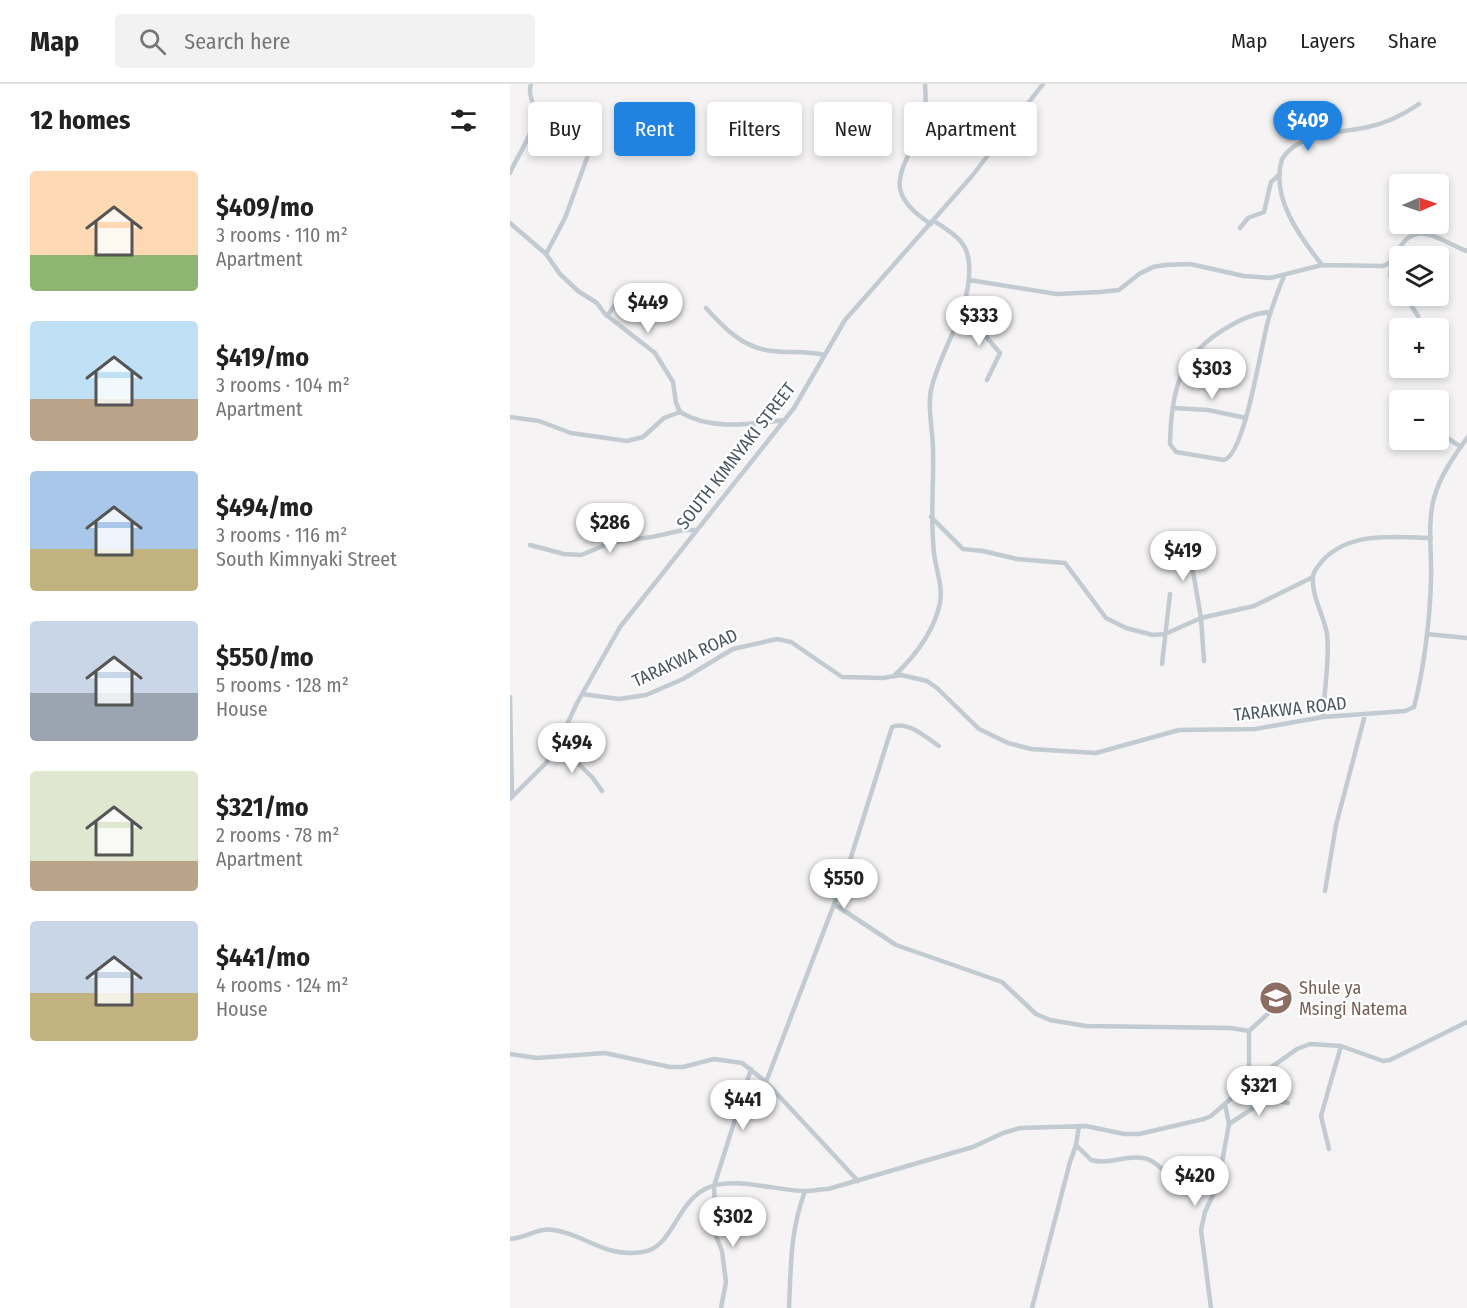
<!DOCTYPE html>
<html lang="en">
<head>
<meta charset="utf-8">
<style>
  :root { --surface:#fff; --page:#f2f2f2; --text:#222; --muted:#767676; --line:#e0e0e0; --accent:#2083e1 }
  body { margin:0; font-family:"Fira Sans Condensed",sans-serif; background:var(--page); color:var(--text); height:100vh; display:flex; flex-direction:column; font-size:22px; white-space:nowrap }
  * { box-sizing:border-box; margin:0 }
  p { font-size:20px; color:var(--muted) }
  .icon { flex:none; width:33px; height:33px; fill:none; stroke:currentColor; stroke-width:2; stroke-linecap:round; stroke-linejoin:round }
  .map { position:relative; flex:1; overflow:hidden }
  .side { display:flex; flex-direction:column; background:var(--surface); width:510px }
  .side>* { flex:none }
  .top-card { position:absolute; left:18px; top:18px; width:570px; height:54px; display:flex; gap:12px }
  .needle { width:39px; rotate:88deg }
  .controls { position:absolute; left:879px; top:90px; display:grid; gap:12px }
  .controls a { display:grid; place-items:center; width:60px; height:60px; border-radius:6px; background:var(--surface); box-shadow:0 3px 9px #0003; font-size:30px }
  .price { position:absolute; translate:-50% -51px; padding:0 14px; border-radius:21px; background:#fff; color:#222; font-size:20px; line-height:39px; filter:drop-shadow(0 2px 3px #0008) }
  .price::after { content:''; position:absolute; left:50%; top:36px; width:18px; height:14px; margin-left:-9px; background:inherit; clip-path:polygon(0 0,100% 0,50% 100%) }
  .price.current { background:var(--accent); color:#fff }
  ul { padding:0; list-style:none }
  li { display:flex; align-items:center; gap:18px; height:150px; padding:0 30px }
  li span { display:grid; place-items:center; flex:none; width:168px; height:120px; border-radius:6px; color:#555 }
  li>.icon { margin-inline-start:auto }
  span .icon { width:72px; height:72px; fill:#fffc; stroke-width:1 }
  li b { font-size:26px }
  h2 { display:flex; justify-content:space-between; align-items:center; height:72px; padding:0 30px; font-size:26px }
  .pill { padding:0 21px; border-radius:6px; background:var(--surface); box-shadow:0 3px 9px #0003; font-size:21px; line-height:54px }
  .pill.current { background:var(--accent); color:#fff }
  header { display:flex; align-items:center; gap:36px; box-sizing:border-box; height:84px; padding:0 30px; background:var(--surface); border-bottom:2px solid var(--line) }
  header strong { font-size:28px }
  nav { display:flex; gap:33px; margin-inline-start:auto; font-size:21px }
  .search { width:420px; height:54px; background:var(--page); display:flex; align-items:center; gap:15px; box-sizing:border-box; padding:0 21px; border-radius:6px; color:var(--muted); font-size:22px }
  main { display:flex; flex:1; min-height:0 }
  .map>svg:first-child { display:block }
</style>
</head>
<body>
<header>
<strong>Map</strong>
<div class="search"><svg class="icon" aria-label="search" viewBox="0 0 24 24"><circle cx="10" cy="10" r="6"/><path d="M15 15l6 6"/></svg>Search here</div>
<nav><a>Map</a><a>Layers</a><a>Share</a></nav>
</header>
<main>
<section class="side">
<h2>12 homes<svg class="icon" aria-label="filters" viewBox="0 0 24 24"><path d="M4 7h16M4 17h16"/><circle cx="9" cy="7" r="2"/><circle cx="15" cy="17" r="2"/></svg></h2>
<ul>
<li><span style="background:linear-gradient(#ffd9b3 70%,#8fb573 0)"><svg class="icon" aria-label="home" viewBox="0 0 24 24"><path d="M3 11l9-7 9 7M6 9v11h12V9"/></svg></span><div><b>$409/mo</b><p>3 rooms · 110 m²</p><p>Apartment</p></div></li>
<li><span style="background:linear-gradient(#bfe0f5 65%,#b9a48a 0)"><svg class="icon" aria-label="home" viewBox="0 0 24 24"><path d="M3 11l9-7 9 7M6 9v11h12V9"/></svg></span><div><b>$419/mo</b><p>3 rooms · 104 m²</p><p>Apartment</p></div></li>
<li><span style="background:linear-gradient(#a9c7e8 65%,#c2b280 0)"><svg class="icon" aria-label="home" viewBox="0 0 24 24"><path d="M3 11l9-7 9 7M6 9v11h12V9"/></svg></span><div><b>$494/mo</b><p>3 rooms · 116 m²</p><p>South Kimnyaki Street</p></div></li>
<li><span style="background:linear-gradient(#c9d6e8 60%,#9aa5b1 0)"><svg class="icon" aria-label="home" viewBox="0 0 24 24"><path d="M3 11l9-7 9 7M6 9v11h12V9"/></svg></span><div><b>$550/mo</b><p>5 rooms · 128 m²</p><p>House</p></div></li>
<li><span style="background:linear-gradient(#dfe7d0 75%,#b9a48a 0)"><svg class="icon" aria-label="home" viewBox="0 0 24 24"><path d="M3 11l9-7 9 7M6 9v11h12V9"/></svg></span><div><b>$321/mo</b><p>2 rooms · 78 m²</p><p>Apartment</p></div></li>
<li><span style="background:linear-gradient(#c9d6e8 60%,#c2b280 0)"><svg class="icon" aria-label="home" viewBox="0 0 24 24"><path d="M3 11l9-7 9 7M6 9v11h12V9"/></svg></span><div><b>$441/mo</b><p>4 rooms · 124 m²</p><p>House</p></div></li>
</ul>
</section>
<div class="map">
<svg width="957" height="1224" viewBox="0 0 957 1224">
  <rect width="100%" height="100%" fill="#f5f3f3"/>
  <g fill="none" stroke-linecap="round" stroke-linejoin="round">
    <path stroke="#c1cbd1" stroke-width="4.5" d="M415,0C416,13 416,25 413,37C398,83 365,104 421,140
      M0,89C8,70 22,53 25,32C26,20 17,13 21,0
      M0,139L36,170L50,190L68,207L87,219L95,230L145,269L163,298L166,319L170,328C201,347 241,340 275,336
      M730,144L738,134L754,128L761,98L770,90
      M36,170L55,134L81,63
      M882,178L880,192L890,205
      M812,181C790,153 760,113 772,75C789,48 831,49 858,43C877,39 893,31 909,20
      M459,196L547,210L590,208L609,206L629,190L643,183L655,181L680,180L734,192L760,194L812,181L873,182C883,179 884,173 889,165C907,133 933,159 957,167
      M895,212L908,232
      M196,224C214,244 233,264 262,267C280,269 297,267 314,271
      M453,226L490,269L477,296
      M761,228C744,229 732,235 718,243C669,271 661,307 660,360L666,368L714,376C735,371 751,261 758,237C762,222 768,207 774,192
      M97,232L118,203H125L132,206
      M899,314L900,316
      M664,324L698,326L736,334
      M0,333L29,337L61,349L117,357L133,353L154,334L170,328
      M928,348L951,363
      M421,433L453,465L473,467L507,475L555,479L596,534L616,544L643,551L655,550L691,534L744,522L803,493
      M667,455L680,470L691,534L694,577
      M20,461L54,470L71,471L103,458L142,453L173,446H186
      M917,550L957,554
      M652,580L660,510
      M385,591C405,572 424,547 430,519C433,502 426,486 424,469C420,434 424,400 423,365C423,346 417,324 421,306C431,262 462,227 459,180C458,157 442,149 424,137
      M72,610L109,615L136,611L173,595L223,565L267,555L281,558L332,593L373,594L391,591L417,597L427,604L469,645L498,659L521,665L586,669L669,646L745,645L813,633L895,627L904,623C914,585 920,535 921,496C922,469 917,440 924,414C930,392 944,372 957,354
      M0,613L2,713
      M813,633C814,606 820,577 817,550C814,531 801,512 803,492C804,486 809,481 813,476C841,447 884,453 921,454
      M48,660L82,693L92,707
      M0,715L36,679L48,660L67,619L110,543L284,324L335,236L462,92L533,0
      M815,807L826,741L855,631
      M324,820L386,861L492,898L526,930L540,936L576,942L721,944L739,947
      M0,970L27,974L95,969L160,983H173L204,975L232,979L256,998L348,1097
      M256,998L336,789L382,643C397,636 417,654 429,662
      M739,999V947L762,926
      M719,1040L757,1015L778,1019
      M566,1061L581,1076C599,1081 615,1071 633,1074C644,1075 647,1083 656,1087C673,1095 686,1081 708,1100
      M819,1065L811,1032L831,962
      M0,1155C16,1154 29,1143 44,1146C77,1151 94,1174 132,1168C163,1164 165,1121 195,1105C221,1091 266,1107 295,1107C303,1107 311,1105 318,1105L463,1063L493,1049L510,1044L576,1042L614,1050H629L694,1035L701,1032L739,999L787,965L800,960L831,962L873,977L880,976L957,938
      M211,1224L216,1198L212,1167L206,1152L204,1102L241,985
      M279,1224C281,1181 280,1148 295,1107
      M522,1224L560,1078L566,1061L569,1042
      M701,1224L691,1146L695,1128L708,1100L719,1040L715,1020"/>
  </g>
  <defs>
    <symbol id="school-disc" viewBox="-11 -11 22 22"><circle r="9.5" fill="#8d6e63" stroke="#fff"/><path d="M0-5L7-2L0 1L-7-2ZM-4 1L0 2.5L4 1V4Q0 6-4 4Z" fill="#fff"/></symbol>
  </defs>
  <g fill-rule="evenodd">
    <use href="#school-disc" x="747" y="895" width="38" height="38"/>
  </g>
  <g text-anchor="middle" stroke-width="4.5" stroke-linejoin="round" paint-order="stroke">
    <g font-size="18" fill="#4a5760" stroke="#fff">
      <text transform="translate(226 372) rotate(-52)" y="6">SOUTH KIMNYAKI STREET</text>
      <text transform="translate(175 574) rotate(-25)" y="6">TARAKWA ROAD</text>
      <text transform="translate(780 625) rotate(-6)" y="6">TARAKWA ROAD</text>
    </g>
    <g font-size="18" fill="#785e54" stroke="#fff" text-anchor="start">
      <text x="789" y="910">Shule ya<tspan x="789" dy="21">Msingi Natema</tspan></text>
    </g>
  </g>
</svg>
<div class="controls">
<a><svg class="needle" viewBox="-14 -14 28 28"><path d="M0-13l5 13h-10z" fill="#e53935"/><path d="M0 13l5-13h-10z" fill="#767676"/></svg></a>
<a><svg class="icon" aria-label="layers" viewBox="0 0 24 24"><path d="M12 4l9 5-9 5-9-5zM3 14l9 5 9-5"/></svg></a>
<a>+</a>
<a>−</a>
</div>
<b class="price current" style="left:798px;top:68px">$409</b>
<b class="price" style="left:138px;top:250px">$449</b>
<b class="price" style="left:469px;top:263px">$333</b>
<b class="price" style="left:702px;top:316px">$303</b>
<b class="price" style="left:100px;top:470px">$286</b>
<b class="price" style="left:673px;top:498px">$419</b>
<b class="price" style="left:62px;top:690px">$494</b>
<b class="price" style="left:334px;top:826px">$550</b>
<b class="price" style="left:749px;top:1033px">$321</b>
<b class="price" style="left:233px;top:1047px">$441</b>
<b class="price" style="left:685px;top:1123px">$420</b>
<b class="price" style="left:223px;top:1164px">$302</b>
<div class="top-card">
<a class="pill">Buy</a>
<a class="pill current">Rent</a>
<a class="pill">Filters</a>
<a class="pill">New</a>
<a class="pill">Apartment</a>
</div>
</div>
</main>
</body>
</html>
